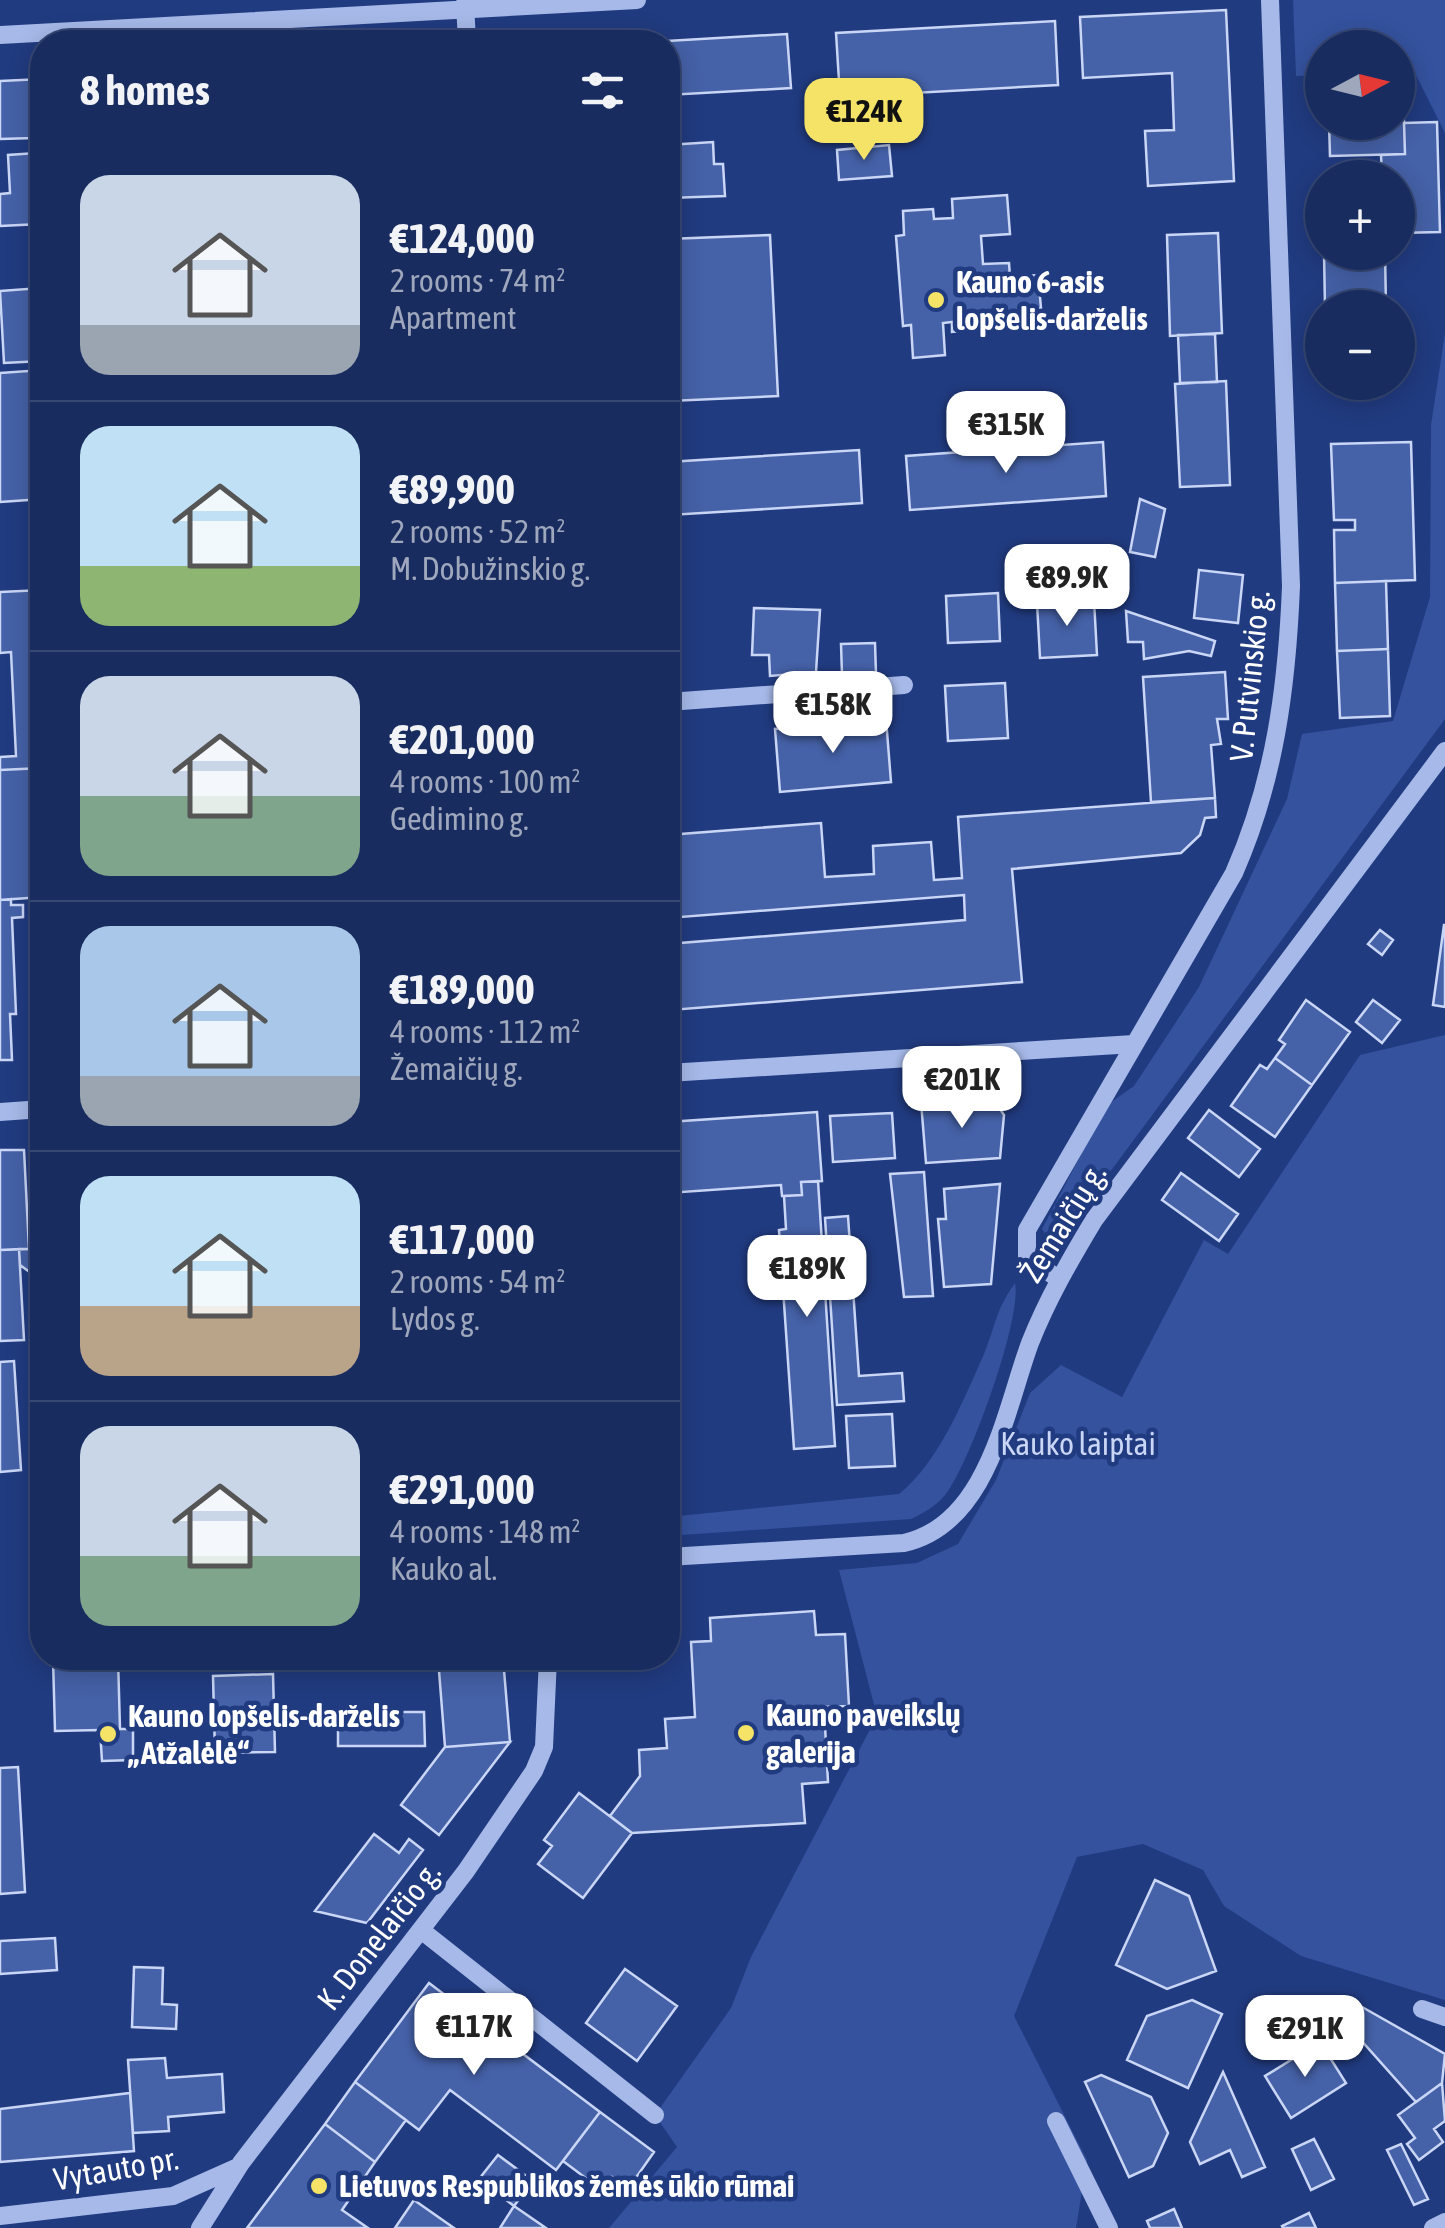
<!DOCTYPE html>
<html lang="en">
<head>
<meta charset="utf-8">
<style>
  :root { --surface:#192c60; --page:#223466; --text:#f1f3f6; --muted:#9fa7bd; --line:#374875; --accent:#f4e367 }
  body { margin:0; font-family:"Asap Condensed",sans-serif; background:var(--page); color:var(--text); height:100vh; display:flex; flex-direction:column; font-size:38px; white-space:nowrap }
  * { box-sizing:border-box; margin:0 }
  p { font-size:32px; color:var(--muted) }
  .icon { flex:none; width:55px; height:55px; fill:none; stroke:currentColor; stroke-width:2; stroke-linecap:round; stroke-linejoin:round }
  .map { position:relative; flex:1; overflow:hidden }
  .drawer { position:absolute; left:30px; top:30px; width:650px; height:1640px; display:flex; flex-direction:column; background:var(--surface); border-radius:40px; box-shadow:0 5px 25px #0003,0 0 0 2px var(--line) }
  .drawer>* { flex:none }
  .needle { width:65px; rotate:83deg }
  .fabs { position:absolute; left:1305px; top:30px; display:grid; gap:20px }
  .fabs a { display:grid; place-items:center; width:110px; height:110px; border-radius:50%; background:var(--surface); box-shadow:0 5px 25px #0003,0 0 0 2px var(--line); font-size:50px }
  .price { position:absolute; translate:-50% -85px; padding:0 22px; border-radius:20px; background:#fff; color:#222; font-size:32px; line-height:65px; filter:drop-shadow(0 2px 5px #0008) }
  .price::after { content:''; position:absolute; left:50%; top:60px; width:30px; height:22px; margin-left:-15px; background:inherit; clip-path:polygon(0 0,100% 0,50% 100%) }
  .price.active { background:var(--accent); color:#111 }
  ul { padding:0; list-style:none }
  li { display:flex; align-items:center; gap:30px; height:250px; padding:0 50px }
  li+li { border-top:2px solid var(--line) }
  li span { display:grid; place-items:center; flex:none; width:280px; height:200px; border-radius:30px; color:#555 }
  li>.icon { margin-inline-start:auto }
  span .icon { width:120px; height:120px; fill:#fffc; stroke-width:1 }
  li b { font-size:42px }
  h2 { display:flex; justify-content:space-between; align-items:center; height:120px; padding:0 50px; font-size:42px }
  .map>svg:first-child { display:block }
</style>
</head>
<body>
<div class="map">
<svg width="1445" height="2228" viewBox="0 0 1445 2228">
  <rect width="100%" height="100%" fill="#213b80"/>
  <path fill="#34529e" d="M1293,0H1445V133L1415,73H1398V48H1322V75L1296,76Z
    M1445,333V719L1059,1241L1049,1239L1042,1229L1107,1105L1134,1086L1199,987L1287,799L1302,734L1393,721L1430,597L1431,425Z
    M1445,1035V2000L1301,1956L1224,1906L1203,1870L1143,1844L1077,1857L1014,2016L1087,2160L1076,2228H609L677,2147L655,2115L731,2008L751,1957L877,1716L839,1570L917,1563L958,1544L996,1480L1030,1393L1061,1365L1122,1397L1204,1240L1228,1254L1360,1055Z
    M1015,1283C1022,1319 971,1459 948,1491C939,1504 926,1512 911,1519L668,1536V1517L899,1494C939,1462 963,1401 984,1354C996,1325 995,1311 1015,1283Z"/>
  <path fill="#4561a7" stroke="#cad6f6" stroke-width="2.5" d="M1226,10L1234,181L1148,186L1145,131L1174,130L1172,73L1083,78L1080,17Z
    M1055,21L1058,85L840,97L836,33Z
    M787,34L791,88L668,95V42H650Z
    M42,79V125L33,126L34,138L0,139V81Z
    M1398,90H1403L1405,154L1330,156L1329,122H1398Z
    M1437,122L1440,232L1398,233V178H1382L1381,155L1405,154L1404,123Z
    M713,142L714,164H723L725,196L668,198V145Z
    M889,145L892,176L839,180L837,150Z
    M36,153L40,224L0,226V194L10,193L8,155Z
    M1007,195L1010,234L981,236L983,264L1009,263L1010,277L1038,275L1041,308L985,313L986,329L952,332V322L943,323L945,355L913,358L911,325L903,326L896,236L904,235L903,211L933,209L934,219L953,218L952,199Z
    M1218,233L1222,333L1170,336L1167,235Z
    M770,235L778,396L670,401L668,239Z
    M1324,252H1385L1386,308H1325Z
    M40,288L42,361L4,363L0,291Z
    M1215,334L1217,382L1180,383L1178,335Z
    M42,370V499L0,502V373Z
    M1226,381L1230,485L1180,487L1175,384Z
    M1103,442L1106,496L910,510L906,456Z
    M1411,442L1415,580L1335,583L1334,530H1355V520H1334L1331,444Z
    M859,450L862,503L670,515L668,462Z
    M1140,499L1165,509L1155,557L1130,552Z
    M1199,570L1243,575L1238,623L1194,618Z
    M1386,581L1388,649L1337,651L1335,583Z
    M42,590V768L0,770V757L16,756L11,652L0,653V592Z
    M998,593L1000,641L948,643L946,596Z
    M1094,600L1097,655L1040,658L1037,603Z
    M754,608L820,610L816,672L770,676L769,655H752Z
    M1126,611L1215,641L1211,656L1189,651L1144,659L1143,642H1128Z
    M875,643L876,674L842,675L841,644Z
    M1388,649L1390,716L1340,718L1337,651Z
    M1225,672L1228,719H1217L1221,744L1211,745L1215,798L1151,802L1143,677Z
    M1005,683L1008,738L948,741L945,686Z
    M886,719L891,782L780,792L775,729Z
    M42,768V897L0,900V770Z
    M1215,798L1216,817L1205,818L1200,835L1181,853L1012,869L1022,982L671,1010L668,944L965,920L964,895L668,918V835L821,823L825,877L874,874L873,846L931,842L934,880L962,878L958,817Z
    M11,899V905H23V917L12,918L16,1014H10L12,1060H0V900Z
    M1444,925H1445V1007L1433,1005Z
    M1380,930L1393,940L1382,955L1368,944Z
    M1306,1000L1350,1032L1312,1085L1275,1058L1285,1044L1279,1040Z
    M1373,1000L1400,1020L1382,1043L1356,1022Z
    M1275,1058L1312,1085L1275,1137L1231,1106L1260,1065L1267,1069Z
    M921,1102H989L998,1106L1004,1115L1000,1158L926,1163Z
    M1209,1110L1260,1149L1239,1177L1188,1138Z
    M817,1112L822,1181L801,1182L802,1195L782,1196L781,1185L668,1193V1122Z
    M892,1113L895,1158L833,1162L830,1116Z
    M0,1150H24L29,1249L0,1250Z
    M924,1172L933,1296L904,1297L890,1174Z
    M1181,1173L1238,1214L1219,1241L1162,1200Z
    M818,1181L835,1446L794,1449L779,1230L786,1229L784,1196L802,1195L801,1182Z
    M1000,1184L991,1284L944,1287L938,1219H946L944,1189Z
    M848,1216L859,1376L902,1373L904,1401L837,1405L825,1218Z
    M28,1223L42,1235V1281L20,1265L19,1249H29Z
    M19,1249L24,1340L0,1341V1250Z
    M668,1283L678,1431L668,1432Z
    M14,1361L21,1470L0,1472V1362Z
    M892,1414L895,1466L849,1468L846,1416Z
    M678,1431L680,1478L668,1479V1432Z
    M814,1611L816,1635L845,1634L849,1706L824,1707L828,1782L802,1784L805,1823L632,1833L610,1816L640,1776L639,1750L667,1748L665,1719L695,1717L691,1642L711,1641L710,1618Z
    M53,1658H118L120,1729H133V1760L102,1761L100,1730L55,1731Z
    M438,1658H503L510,1742L445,1747Z
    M273,1674L275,1752L215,1753L213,1676Z
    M338,1712H424L425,1746H338Z
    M510,1742L439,1835L401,1805L445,1747Z
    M18,1767L25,1892L0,1894V1768Z
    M579,1793L632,1833L583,1898L538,1864L552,1846L544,1840Z
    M374,1834L399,1853L409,1839L423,1850L367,1923L315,1911Z
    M1155,1880L1189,1896L1216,1971L1167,1989L1116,1965Z
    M55,1938L57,1970L0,1974V1941Z
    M134,1967L163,1968L162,2004L177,2005L176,2029L132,2027Z
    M625,1969L677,2006L637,2061L586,2023Z
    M429,1983L600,2112L556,2170L450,2090L419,2130L355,2082Z
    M1192,2000L1222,2014L1188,2088L1127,2060L1147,2016Z
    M1355,2003L1445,2054L1442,2083L1416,2102L1343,2020Z
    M1320,2042L1346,2083L1291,2118L1265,2076Z
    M165,2058L167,2078L222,2074L224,2112L168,2117L169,2131L133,2133L128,2060Z
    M1223,2072L1265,2167L1242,2177L1230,2150L1200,2164L1190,2142Z
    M1101,2075L1151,2097L1168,2133L1153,2166L1129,2177L1085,2082Z
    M355,2082L406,2120L375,2162L325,2124Z
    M1442,2083L1445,2121L1434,2129L1443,2142L1419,2160L1407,2144L1415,2138L1398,2115Z
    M130,2093L134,2151L0,2162V2109Z
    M600,2112L654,2152L628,2189L612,2177L603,2191L563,2161Z
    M325,2124L375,2162L342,2210L368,2228H247Z
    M1314,2139L1334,2179L1311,2190L1292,2149Z
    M1401,2144L1428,2199L1414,2205L1387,2150Z
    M498,2155L533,2181L514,2206L479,2179Z
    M414,2200L454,2228H395Z
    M514,2206L546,2228H500Z
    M1174,2209L1182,2228H1150L1147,2221Z
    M1309,2213L1316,2228H1283L1282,2226Z"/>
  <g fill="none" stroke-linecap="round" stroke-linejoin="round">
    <path stroke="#a6b9e8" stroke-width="18" d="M465,3L467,42
      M0,35L637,0
      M668,702L904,685
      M668,1073L1134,1044
      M0,1112L42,1109
      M1059,1279L1027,1258V1230L1234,873C1275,780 1287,687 1291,586L1270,0
      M668,1557L904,1543C988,1524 1005,1411 1030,1343C1047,1300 1070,1260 1094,1220L1445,751
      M421,1930L655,2115
      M1422,2009L1445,2017
      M1056,2121L1109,2228
      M0,2216L173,2196L238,2167
      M200,2228L241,2163L466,1871L534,1771L544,1747L548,1658
      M1433,2228L1445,2222"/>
  </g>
  <g fill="#f4e367" stroke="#213b80" stroke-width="4">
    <circle cx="936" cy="300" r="10"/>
    <circle cx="746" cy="1733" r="10"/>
    <circle cx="108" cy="1734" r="10"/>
    <circle cx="319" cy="2186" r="10"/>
  </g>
  <g text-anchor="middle" stroke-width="9" stroke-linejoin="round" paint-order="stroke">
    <g font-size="32" font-weight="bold" fill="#fff" stroke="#213b80" text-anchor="start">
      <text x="956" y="293">Kauno 6-asis<tspan x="956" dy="37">lopšelis-darželis</tspan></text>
      <text x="766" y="1726">Kauno paveikslų<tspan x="766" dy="37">galerija</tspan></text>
      <text x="128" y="1727">Kauno lopšelis-darželis<tspan x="128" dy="37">„Atžalėlė“</tspan></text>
      <text x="339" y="2197">Lietuvos Respublikos žemės ūkio rūmai</text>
    </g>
    <g font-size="32" fill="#fff" stroke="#213b80">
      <text transform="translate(1250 676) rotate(-84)" y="11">V. Putvinskio g.</text>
      <text transform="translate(1063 1223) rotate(-58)" y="11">Žemaičių g.</text>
      <text transform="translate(379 1936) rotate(-52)" y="11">K. Donelaičio g.</text>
      <text transform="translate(116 2169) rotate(-10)" y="11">Vytauto pr.</text>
    </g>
    <g font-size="32" fill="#cad6f6" stroke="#213b80">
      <text x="1078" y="1455">Kauko laiptai</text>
    </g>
  </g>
</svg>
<div class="fabs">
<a><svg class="needle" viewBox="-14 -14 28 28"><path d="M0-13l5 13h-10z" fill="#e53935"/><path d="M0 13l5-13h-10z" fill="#9fa7bd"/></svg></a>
<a>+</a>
<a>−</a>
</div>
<b class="price active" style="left:864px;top:163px">€124K</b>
<b class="price" style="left:1006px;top:476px">€315K</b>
<b class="price" style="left:1067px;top:629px">€89.9K</b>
<b class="price" style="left:833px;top:756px">€158K</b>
<b class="price" style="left:962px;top:1131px">€201K</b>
<b class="price" style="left:807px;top:1320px">€189K</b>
<b class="price" style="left:474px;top:2078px">€117K</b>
<b class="price" style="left:1305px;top:2080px">€291K</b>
<section class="drawer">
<h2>8 homes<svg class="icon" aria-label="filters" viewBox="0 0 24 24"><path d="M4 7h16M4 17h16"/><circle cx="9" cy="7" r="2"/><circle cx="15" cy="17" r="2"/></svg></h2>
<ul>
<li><span style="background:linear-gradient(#c9d6e8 75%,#9aa5b1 0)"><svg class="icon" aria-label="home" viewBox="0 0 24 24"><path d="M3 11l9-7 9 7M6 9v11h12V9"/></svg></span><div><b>€124,000</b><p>2 rooms · 74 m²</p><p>Apartment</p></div></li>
<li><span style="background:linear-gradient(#bfe0f5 70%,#8fb573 0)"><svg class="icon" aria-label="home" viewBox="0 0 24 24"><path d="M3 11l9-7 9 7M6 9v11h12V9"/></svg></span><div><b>€89,900</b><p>2 rooms · 52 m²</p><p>M. Dobužinskio g.</p></div></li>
<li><span style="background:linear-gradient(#c9d6e8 60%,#7fa58c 0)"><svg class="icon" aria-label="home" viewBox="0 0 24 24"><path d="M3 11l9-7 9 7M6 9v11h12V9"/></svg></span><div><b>€201,000</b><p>4 rooms · 100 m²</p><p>Gedimino g.</p></div></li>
<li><span style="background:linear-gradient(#a9c7e8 75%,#9aa5b1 0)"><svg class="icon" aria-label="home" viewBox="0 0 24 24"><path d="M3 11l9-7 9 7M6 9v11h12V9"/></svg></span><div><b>€189,000</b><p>4 rooms · 112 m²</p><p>Žemaičių g.</p></div></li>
<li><span style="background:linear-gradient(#bfe0f5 65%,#b9a48a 0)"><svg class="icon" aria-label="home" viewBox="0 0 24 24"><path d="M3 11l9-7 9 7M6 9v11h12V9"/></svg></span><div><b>€117,000</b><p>2 rooms · 54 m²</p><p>Lydos g.</p></div></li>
<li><span style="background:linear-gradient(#c9d6e8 65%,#7fa58c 0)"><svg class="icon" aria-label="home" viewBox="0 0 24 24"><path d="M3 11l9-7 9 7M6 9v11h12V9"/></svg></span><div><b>€291,000</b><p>4 rooms · 148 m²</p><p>Kauko al.</p></div></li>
</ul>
</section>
</div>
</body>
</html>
